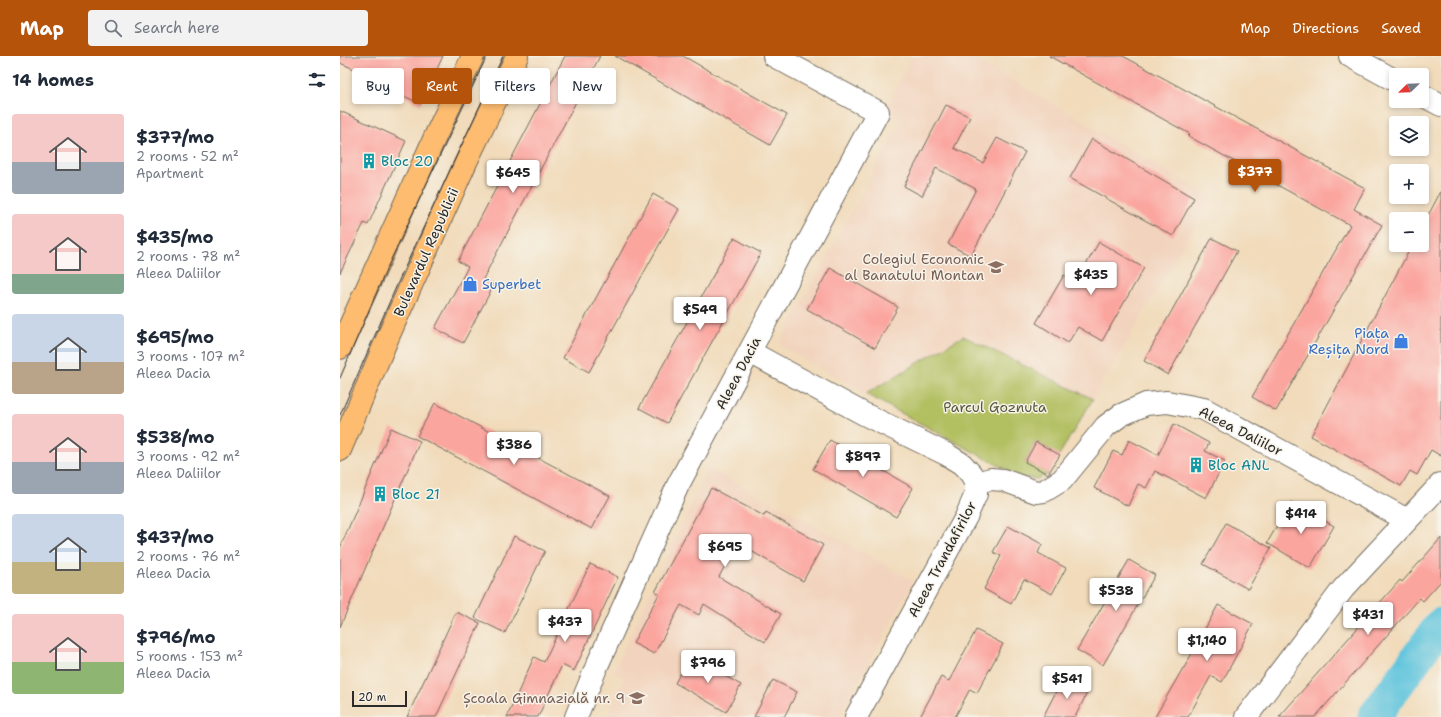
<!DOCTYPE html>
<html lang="en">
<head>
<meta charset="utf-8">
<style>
  :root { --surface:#fff; --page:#f2f2f3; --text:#1f2937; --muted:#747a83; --accent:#b45309 }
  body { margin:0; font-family:"Shantell Sans",sans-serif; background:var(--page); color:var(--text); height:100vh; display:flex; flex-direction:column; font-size:15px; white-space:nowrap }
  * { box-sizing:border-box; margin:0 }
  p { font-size:13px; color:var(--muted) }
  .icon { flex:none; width:22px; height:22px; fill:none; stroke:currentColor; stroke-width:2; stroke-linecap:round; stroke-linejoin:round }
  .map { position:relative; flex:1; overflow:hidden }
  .details { display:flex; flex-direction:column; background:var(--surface); width:340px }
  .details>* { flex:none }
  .top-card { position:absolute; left:12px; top:12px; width:380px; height:36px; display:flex; gap:8px }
  .needle { width:26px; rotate:247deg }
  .controls { position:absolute; left:1049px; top:12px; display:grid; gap:8px }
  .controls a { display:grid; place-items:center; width:40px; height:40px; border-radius:4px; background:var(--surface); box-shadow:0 2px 6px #0003; font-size:20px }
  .scale { position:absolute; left:12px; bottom:10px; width:55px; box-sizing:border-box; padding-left:4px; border:2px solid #2b2b2b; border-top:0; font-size:11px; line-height:14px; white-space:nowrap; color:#2b2b2b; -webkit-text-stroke:3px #f7f3e8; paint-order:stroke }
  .price { position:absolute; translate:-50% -34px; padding:0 9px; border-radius:4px; background:#fff; color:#222; font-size:13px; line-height:26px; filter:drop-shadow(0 1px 2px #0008) }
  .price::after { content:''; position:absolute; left:50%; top:24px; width:12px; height:9px; margin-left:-6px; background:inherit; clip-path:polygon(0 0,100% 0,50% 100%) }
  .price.current { background:var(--accent); color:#fff }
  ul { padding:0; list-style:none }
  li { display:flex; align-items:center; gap:12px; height:100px; padding:0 12px }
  li span { display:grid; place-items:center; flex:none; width:112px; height:80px; border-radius:4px; color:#555 }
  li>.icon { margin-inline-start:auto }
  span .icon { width:48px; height:48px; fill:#fffc; stroke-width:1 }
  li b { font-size:17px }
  h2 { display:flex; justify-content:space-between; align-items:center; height:48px; padding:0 12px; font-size:17px }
  .chip { padding:0 14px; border-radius:4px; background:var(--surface); box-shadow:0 2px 6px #0003; font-size:14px; line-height:36px }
  .chip.current { background:var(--accent); color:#fff }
  header { display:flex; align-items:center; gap:24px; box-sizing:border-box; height:56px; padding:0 20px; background:var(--accent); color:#fff }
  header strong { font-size:19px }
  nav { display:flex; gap:22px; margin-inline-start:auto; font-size:14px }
  .search { width:280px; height:36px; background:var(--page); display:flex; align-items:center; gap:10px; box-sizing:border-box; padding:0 14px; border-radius:4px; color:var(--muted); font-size:15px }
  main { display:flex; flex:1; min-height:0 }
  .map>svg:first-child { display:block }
</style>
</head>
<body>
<header>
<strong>Map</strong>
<div class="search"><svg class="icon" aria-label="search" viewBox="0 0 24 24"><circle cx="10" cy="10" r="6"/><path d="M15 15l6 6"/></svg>Search here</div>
<nav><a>Map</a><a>Directions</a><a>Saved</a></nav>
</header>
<main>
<section class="details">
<h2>14 homes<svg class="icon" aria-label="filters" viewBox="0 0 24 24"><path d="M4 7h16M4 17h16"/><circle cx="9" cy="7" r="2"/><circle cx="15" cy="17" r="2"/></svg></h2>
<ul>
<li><span style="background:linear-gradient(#f6c9c9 60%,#9aa5b1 0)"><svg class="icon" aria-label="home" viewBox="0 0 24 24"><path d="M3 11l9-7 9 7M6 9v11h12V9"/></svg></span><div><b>$377/mo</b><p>2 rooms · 52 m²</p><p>Apartment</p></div></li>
<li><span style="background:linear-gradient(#f6c9c9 75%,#7fa58c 0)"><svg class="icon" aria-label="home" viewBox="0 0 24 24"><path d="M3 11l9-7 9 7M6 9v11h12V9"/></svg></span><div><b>$435/mo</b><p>2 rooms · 78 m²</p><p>Aleea Daliilor</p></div></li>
<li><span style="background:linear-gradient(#c9d6e8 60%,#b9a48a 0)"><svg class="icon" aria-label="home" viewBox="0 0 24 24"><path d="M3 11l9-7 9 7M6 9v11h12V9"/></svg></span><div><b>$695/mo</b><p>3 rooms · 107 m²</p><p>Aleea Dacia</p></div></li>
<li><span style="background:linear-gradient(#f6c9c9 60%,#9aa5b1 0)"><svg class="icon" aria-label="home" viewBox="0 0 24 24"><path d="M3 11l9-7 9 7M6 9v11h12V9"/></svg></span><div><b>$538/mo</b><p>3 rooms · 92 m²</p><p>Aleea Daliilor</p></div></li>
<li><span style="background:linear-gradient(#c9d6e8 60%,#c2b280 0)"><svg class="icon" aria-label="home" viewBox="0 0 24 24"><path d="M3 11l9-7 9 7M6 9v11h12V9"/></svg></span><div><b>$437/mo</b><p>2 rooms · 76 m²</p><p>Aleea Dacia</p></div></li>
<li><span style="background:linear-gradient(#f6c9c9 60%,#8fb573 0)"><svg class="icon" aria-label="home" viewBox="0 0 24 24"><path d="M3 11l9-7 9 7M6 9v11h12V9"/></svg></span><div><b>$796/mo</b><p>5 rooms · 153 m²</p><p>Aleea Dacia</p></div></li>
</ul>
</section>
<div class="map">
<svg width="1101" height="661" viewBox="0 0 1101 661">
  <rect width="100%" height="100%" fill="#f7f3e8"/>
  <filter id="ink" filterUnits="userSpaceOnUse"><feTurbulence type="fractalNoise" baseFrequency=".025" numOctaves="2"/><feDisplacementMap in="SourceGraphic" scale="8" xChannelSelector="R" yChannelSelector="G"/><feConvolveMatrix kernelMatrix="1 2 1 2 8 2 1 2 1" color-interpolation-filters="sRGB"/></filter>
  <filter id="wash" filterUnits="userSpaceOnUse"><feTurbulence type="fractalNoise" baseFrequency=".012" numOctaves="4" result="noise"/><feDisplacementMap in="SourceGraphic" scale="16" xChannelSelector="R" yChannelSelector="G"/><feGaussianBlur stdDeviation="0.9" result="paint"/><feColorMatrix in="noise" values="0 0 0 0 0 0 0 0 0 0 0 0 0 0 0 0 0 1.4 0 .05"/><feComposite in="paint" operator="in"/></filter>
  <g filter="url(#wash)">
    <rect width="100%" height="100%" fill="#f1dbbb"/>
    <path fill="#f2d4be" d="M573,0H631L872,141L753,343L623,280L526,338L439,289L561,65L544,55Z
      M369,411L574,525L499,661H266L284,622L273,616Z"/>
    <path fill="#b2c062" stroke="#6e7646" d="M623,280L753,343L719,399L696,386L685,406L709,418L697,423L680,421L526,338Z"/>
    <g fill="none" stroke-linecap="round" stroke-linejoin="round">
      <path stroke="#5fc4dd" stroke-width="33" d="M1034,661L1101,568"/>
    </g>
    <g id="blocks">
      <path fill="#fba59f" d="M0,0H103L81,48L25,22L26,18L0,7Z
        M225,0H260L143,223L154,229L123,287L95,272L128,211L118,205Z
        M275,0H343L447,59L430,89Z
        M709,0H783L1025,132L1014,153L1042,169L936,355L912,341L1010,169L848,80L850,78Z
        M606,49L630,61L614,92L643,107L657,82L685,96L631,200L608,188L636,133L596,112L582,140L564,130Z
        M0,55L66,85L28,169L24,167L0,217Z
        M752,83L854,142L833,180L730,122Z
        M1101,135V400L1091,394L1077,419L1070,415L1061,430L971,380L1072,189H1082V171Z
        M313,138L339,153L249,316L223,302Z
        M394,182L421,197L327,367L299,352Z
        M872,182L897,195L828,319L804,305Z
        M759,186L804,212L762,285L738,271L728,287L696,267L724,219L736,226Z
        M490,212L558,251L535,292L467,253Z
        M95,347L270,440L252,473L77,380Z
        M834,368L869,387L865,395L885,405L866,442L815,415L806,432L798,428L788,450L754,432L773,395L782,399L789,384L818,399Z
        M51,372L80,385L0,571V492Z
        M490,384L573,432L556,461L473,413Z
        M696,386L720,399L708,418L685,406Z
        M371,432L424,460L426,456L483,489L463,525L397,487L379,521L441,558L425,586L364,548L359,559L341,549L314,598L293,587L319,538L315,536Z
        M951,446L994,470L970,512L927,487Z
        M886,467L931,492L908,533L863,508Z
        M668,470L702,488L698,497L726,512L712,538L684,523L671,548L644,533L661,500L653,496Z
        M174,480L205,495L165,577L135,562Z
        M1101,482V525L1083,545L1080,542L975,661H939L1060,524L1062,526Z
        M789,504L815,519L763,609L737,594Z
        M250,508L278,521L234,615L222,609L198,661H167L194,601L204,606Z
        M878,549L913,568L882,626L871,620L848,661H815L843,612H844Z
        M116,556L140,567L96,661H67Z
        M636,574L663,588L637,637L630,633L615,661H580L601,621L609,625Z
        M350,600L401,629L386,656L335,627Z
        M724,620L749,633L735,661H703Z
        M433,624L457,636L444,661H414Z"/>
    </g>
  </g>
  <g filter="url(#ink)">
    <use href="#blocks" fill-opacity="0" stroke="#70695d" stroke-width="1"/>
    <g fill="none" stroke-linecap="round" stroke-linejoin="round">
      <defs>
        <path id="minor" d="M1010,0L1056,25
          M1082,39L1101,49
          M410,296L524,358L606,398L622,408L631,418L636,427V438L626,461L516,661
          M636,427L651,423L663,424L696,436L704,435L722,424L766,370L781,359L806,348L827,346L864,353L1067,464
          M236,661L256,612L338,429L538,56L434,0
          M906,661L1003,533L1101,428"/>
        <path id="major" d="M0,292L94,83L133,0
          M0,394L48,281L126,106L177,0"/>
      </defs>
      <use href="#minor" stroke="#70695d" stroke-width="24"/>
      <use href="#major" stroke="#70695d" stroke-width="24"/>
      <use href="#minor" stroke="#fff" stroke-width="22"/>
      <use href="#major" stroke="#fdbc6f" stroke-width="22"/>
      <path stroke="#2b2b2b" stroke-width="1" d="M0,322L47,212L147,0
        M0,359L60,222L163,0"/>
    </g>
  </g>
  <defs>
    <symbol id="building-bare" viewBox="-9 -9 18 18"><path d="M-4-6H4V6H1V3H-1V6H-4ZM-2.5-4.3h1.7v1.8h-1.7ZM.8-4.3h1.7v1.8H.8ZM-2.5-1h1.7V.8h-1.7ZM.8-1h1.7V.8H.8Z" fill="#0f9aa8" stroke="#f7f3e8" stroke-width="2.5" paint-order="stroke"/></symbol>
    <symbol id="school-bare" viewBox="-9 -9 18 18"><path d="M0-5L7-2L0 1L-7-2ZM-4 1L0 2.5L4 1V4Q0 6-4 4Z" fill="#8d6e63" stroke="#f7f3e8" stroke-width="2.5" paint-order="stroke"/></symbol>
    <symbol id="shop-bare" viewBox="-9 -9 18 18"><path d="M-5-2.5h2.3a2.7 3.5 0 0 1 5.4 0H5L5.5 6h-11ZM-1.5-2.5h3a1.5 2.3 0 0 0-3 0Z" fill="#3f7fe0" stroke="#f7f3e8" stroke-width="2.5" paint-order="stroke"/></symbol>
  </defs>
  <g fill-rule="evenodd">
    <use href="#building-bare" x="18" y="94" width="22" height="22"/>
    <use href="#school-bare" x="645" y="200" width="22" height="22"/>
    <use href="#shop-bare" x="119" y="217" width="22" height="22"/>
    <use href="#shop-bare" x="1050" y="274" width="22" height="22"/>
    <use href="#building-bare" x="845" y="398" width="22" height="22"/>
    <use href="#building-bare" x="29" y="427" width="22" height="22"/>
    <use href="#school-bare" x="286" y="631" width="22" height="22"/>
  </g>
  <g text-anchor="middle" stroke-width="3" stroke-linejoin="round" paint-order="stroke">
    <g font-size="14" fill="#0d838f" stroke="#f7f3e8" text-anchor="start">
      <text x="41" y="110">Bloc 20</text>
      <text x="868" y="414">Bloc ANL</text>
      <text x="52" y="443">Bloc 21</text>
    </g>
    <g font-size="14" fill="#2b2b2b" stroke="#f7f3e8">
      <text transform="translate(86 196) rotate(-66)" y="5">Bulevardul Republicii</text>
      <text transform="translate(398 317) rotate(-62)" y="5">Aleea Dacia</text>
      <text transform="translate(901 375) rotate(27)" y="5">Aleea Daliilor</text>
      <text transform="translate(602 503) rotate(-62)" y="5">Aleea Trandafirilor</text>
    </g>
    <g font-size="14" fill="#785e54" stroke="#f7f3e8" text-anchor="end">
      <text x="644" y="208">Colegiul Economic<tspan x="644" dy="16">al Banatului Montan</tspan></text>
      <text x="285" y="647">Școala Gimnazială nr. 9</text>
    </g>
    <g font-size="14" fill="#366cbe" stroke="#f7f3e8" text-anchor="start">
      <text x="142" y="233">Superbet</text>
      <text x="1049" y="282" text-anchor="end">Piața<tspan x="1049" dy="16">Reșița Nord</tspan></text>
    </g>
    <g font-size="14" fill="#54583c" stroke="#f7f3e8">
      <text x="655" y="356">Parcul Goznuta</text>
    </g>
  </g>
</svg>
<div class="controls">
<a><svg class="needle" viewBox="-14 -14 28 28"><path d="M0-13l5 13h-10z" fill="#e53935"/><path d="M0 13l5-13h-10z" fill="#747a83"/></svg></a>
<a><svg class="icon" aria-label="layers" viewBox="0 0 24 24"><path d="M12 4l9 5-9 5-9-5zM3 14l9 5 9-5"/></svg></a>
<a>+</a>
<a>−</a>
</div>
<div class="scale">20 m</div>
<b class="price current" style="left:915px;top:137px">$377</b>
<b class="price" style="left:173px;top:138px">$645</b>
<b class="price" style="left:751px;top:240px">$435</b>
<b class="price" style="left:360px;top:275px">$549</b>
<b class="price" style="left:174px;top:410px">$386</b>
<b class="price" style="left:523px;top:422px">$897</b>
<b class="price" style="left:961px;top:479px">$414</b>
<b class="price" style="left:385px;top:512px">$695</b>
<b class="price" style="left:776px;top:556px">$538</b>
<b class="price" style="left:1028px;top:580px">$431</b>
<b class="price" style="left:225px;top:587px">$437</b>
<b class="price" style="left:867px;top:606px">$1,140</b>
<b class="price" style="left:368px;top:628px">$796</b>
<b class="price" style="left:727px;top:644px">$541</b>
<div class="top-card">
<a class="chip">Buy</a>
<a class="chip current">Rent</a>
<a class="chip">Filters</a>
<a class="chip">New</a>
</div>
</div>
</main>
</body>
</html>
